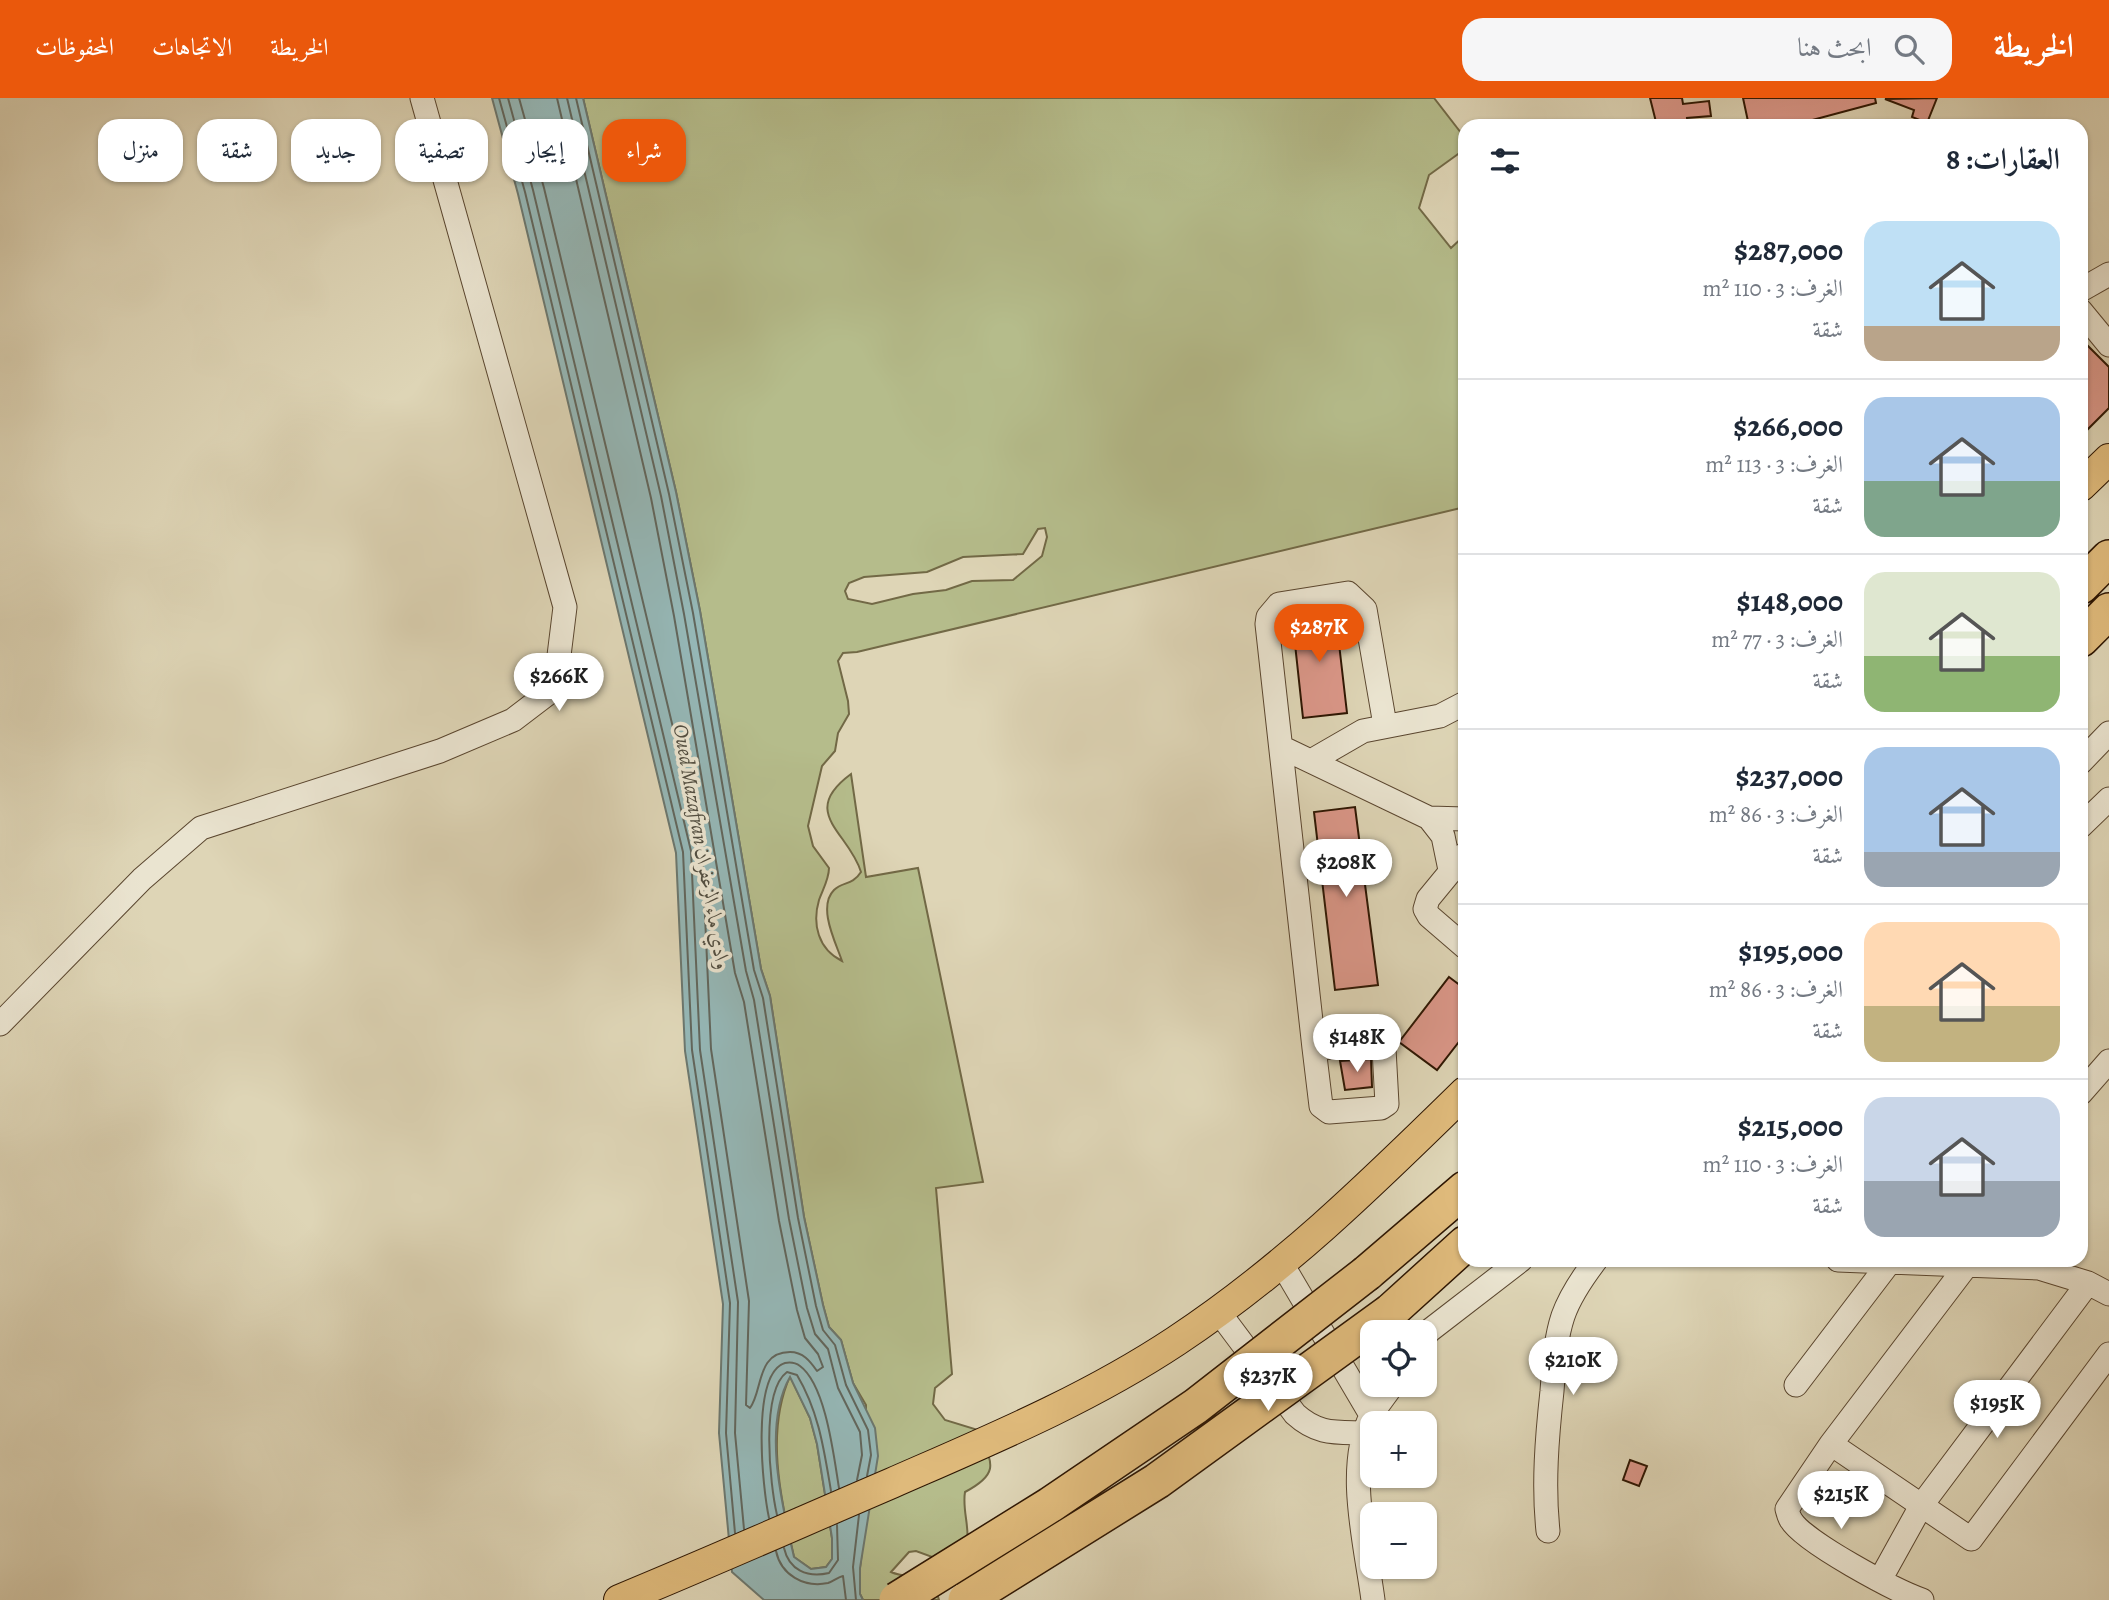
<!DOCTYPE html>
<html lang="ar">
<head>
<meta charset="utf-8">
<style>
  :root { --surface:#fff; --page:#f6f6f7; --text:#1f2937; --muted:#747a83; --line:#e0e1e3; --accent:#ea580c }
  body { margin:0; font-family:Alegreya,Amiri,serif; background:var(--page); color:var(--text); direction:rtl; height:100vh; display:flex; flex-direction:column; font-size:26px; white-space:nowrap }
  * { box-sizing:border-box; margin:0 }
  p { font-size:23px; color:var(--muted) }
  .icon { flex:none; width:38px; height:38px; fill:none; stroke:currentColor; stroke-width:2; stroke-linecap:round; stroke-linejoin:round }
  .map { position:relative; flex:1; overflow:hidden; direction:ltr }
  .panel { position:absolute; left:1458px; top:21px; width:630px; height:1148px; display:flex; flex-direction:column; background:var(--surface); border-radius:21px; box-shadow:0 2px 5px #0004; direction:rtl }
  .panel>* { flex:none }
  .hud { position:absolute; left:21px; top:21px; width:665px; height:63px; direction:rtl; display:flex; gap:14px }
  .controls { position:absolute; left:1360px; top:1222px; display:grid; gap:14px }
  .controls a { display:grid; place-items:center; width:77px; height:77px; border-radius:14px; background:var(--surface); box-shadow:0 2px 5px #0004; font-size:35px }
  .price { position:absolute; translate:-50% -60px; padding:0 16px; border-radius:24px; background:#fff; color:#222; font-size:23px; line-height:46px; filter:drop-shadow(0 2px 4px #0008) }
  .price::after { content:''; position:absolute; left:50%; top:42px; width:21px; height:16px; margin-left:-10px; background:inherit; clip-path:polygon(0 0,100% 0,50% 100%) }
  .price.selected { background:var(--accent); color:#fff }
  ul { padding:0; list-style:none }
  li { display:flex; align-items:center; gap:21px; height:175px; padding:0 28px }
  li+li { border-top:2px solid var(--line) }
  li span { display:grid; place-items:center; flex:none; width:196px; height:140px; border-radius:21px; color:#555 }
  li>.icon { margin-inline-start:auto }
  span .icon { width:84px; height:84px; fill:#fffc; stroke-width:1 }
  li b { font-size:30px }
  h2 { display:flex; justify-content:space-between; align-items:center; height:84px; padding:0 28px; font-size:30px }
  .chip { padding:0 24px; border-radius:21px; background:var(--surface); box-shadow:0 2px 5px #0004; font-size:24px; line-height:63px }
  .chip.selected { background:var(--accent); color:#fff }
  header { display:flex; align-items:center; gap:42px; box-sizing:border-box; height:98px; padding:0 35px; background:var(--accent); color:#fff }
  header strong { font-size:33px }
  nav { display:flex; gap:38px; margin-inline-start:auto; font-size:24px }
  .search { width:490px; height:63px; background:var(--page); display:flex; align-items:center; gap:18px; box-sizing:border-box; padding:0 24px; border-radius:21px; color:var(--muted); font-size:26px }
  .map>svg:first-child { display:block }
</style>
</head>
<body>
<header>
<strong>الخريطة</strong>
<div class="search"><svg class="icon" aria-label="search" viewBox="0 0 24 24"><circle cx="10" cy="10" r="6"/><path d="M15 15l6 6"/></svg>ابحث هنا</div>
<nav><a>الخريطة</a><a>الاتجاهات</a><a>المحفوظات</a></nav>
</header>
<div class="map">
<svg width="2109" height="1502" viewBox="0 0 2109 1502">
  <rect width="100%" height="100%" fill="#ded5b6"/>
  <filter id="stains"><feTurbulence type="fractalNoise" baseFrequency=".00286" numOctaves="4"/><feColorMatrix values="0 0 0 0 .2 0 0 0 0 .09 0 0 0 0 .02 0 0 0 .5 -.17"/></filter>
  <radialGradient id="worn" r=".72"><stop offset=".6" stop-color="#630" stop-opacity="0"/><stop offset="1" stop-color="#630" stop-opacity=".3"/></radialGradient>
  <path fill="#b5bc8b" stroke="#726946" stroke-width="2" fill-rule="evenodd" d="M583,0H1434L1465,40V51L1429,77L1419,110L1451,150L1465,137V409L857,554L843,555L838,563L848,603L849,616L838,635L835,653L822,668L808,728L813,748L829,770C829,781 823,791 819,802C812,826 818,851 842,863C836,845 817,809 834,792C843,783 852,788 861,774C849,734 798,715 851,676L866,779L918,770L983,1084L936,1090L952,1276L935,1290L933,1306L945,1322L978,1332C992,1365 1001,1375 965,1394C962,1412 970,1429 967,1447L943,1463L916,1453L909,1454L891,1474C911,1483 932,1472 939,1502H863L860,1496V1470L866,1421V1307L853,1285L841,1242L829,1229L823,1207L804,1119L770,898L761,871L700,513L676,394ZM1045,430L1047,439L1042,458L1013,482L972,483L946,492L913,496L872,506L848,501L845,493L849,485L864,479L927,474L963,459L1023,456L1038,431Z
    M790,1278L810,1320L817,1346L832,1440V1461L826,1469L811,1471L794,1459C781,1401 765,1335 790,1278Z"/>
  <path fill="#95b7b6" stroke="#6c776e" stroke-width="2" fill-rule="evenodd" d="M492,0H583L676,394L700,513L761,871L770,898L804,1119L823,1207L829,1229L841,1242L853,1285L875,1330L878,1358L860,1470V1496L863,1502H764L732,1474L719,1335L723,1206L685,953L676,755L518,96ZM790,1279L810,1320L817,1346L832,1440V1461L826,1469L811,1471L794,1459C782,1407 762,1328 790,1279Z"/>
  <g fill="none" stroke-linecap="round" stroke-linejoin="round">
    <path stroke="#62665c" stroke-width="2" d="M499,0L525,94L683,754L692,952L730,1205L726,1335L735,1435
      M508,0L533,92L691,753L700,952L738,1204L735,1335L744,1431
      M519,0L544,90L702,751L711,951L749,1203L746,1307L750,1310C763,1293 756,1254 790,1254C803,1254 810,1263 817,1273L823,1269L818,1256L805,1240L797,1212L779,1123L744,904L735,875L674,518L651,400L557,0
      M567,0L661,398L684,516L746,873L754,902L789,1121L807,1210L815,1236L828,1251L838,1290L860,1334L862,1357L857,1382
      M576,0L669,396L693,515L754,872L763,900L798,1120L816,1208L823,1232L835,1247L846,1287L868,1332L871,1357L867,1378
      M777,1417C770,1387 760,1294 787,1274L797,1277C819,1314 824,1352 831,1393
      M769,1420C763,1393 750,1276 785,1265C790,1264 796,1265 800,1268C826,1287 834,1360 839,1390
      M784,1450C789,1472 807,1480 829,1475L838,1462L837,1427
      M776,1453C781,1477 804,1490 828,1485C834,1483 838,1479 843,1478L846,1502
      M856,1502L853,1469L859,1417"/>
  </g>
  <path fill="#db9789" stroke="#2e1602" stroke-width="2" d="M1650,0H1682L1683,6L1709,3L1711,18L1687,20L1688,28H1657Z
    M1743,0H1875L1876,5L1790,28H1749Z
    M1937,0L1927,25L1912,19L1914,12L1885,1Z
    M2081,241L2109,269V310L2081,338Z
    M1335,511L1347,615L1303,620L1292,518Z
    M1355,709L1378,887L1335,892L1314,714Z
    M1449,879L1465,891V936L1437,972L1399,944Z
    M1371,961L1372,989L1345,992L1340,963Z
    M1630,1362L1647,1368L1639,1388L1623,1382Z"/>
  <g fill="none" stroke-linecap="round" stroke-linejoin="round">
    <defs>
      <path id="minor" d="M2081,192L2109,176
        M2081,213L2109,247
        M1281,649L1429,720L1465,721
        M1311,663L1363,633L1440,618L1465,605
        M2081,664L2109,635
        M1429,720L1443,738L1450,772
        M2081,728L2109,701
        M1465,756L1428,801L1425,811L1429,818L1465,849
        M0,926L142,781L201,730L440,653L513,622L555,590L565,509L422,0
        M1314,950L1377,947L1384,951L1387,1006L1381,1010L1329,1014L1321,1008L1314,950L1267,526L1268,519L1279,506L1348,495L1365,511L1385,627
        M2081,995L2109,963
        M1838,1162L2039,1170L2088,1185L2109,1196
        M1282,1166L1371,1317
        M1967,1167L1831,1346L1971,1441L2109,1256
        M1218,1213L1295,1316C1318,1337 1336,1334 1365,1335
        M1424,1240L1429,1233L1521,1162
        M1796,1287L1889,1165
        M1831,1346L1787,1411C1788,1415 1789,1419 1791,1422C1804,1444 1896,1493 1922,1502
        M1548,1433C1543,1387 1547,1339 1552,1293C1554,1268 1555,1242 1563,1218C1570,1198 1583,1179 1596,1162
        M1880,1482L1921,1408L2088,1185
        M1373,1502C1366,1447 1345,1370 1371,1318C1377,1307 1386,1297 1393,1286"/>
      <path id="major" d="M2081,388L2109,361
        M619,1502C711,1464 801,1424 892,1385C990,1342 1087,1302 1176,1243C1285,1171 1373,1084 1465,994"/>
      <path id="highway" d="M2081,488L2109,460
        M2081,541L2109,513
        M1367,1175L1465,1091
        M1390,1214L1465,1146"/>
    </defs>
    <use href="#minor" stroke="#5a462f" stroke-width="25"/>
    <use href="#major" stroke="#2e1602" stroke-width="32"/>
    <use href="#highway" stroke="#2e1602" stroke-width="38"/>
    <use href="#minor" stroke="#eae4d0" stroke-width="23"/>
    <use href="#major" stroke="#dfba7b" stroke-width="30"/>
    <use href="#highway" stroke="#dfba7b" stroke-width="35"/>
    <defs>
      <path id="highway-bridge" d="M897,1502L1050,1407L1196,1308L1367,1175
        M966,1502L1157,1383L1390,1214"/>
    </defs>
    <use href="#highway-bridge" stroke="#2e1602" stroke-width="38" stroke-linecap="butt"/>
    <use href="#highway-bridge" stroke="#dfba7b" stroke-width="35"/>
  </g>
  <g text-anchor="middle" stroke-width="7" stroke-linejoin="round" paint-order="stroke">
    <g font-size="21" font-style="italic" fill="#524e41" stroke="#eae4d0">
      <text transform="translate(702 749) rotate(80)" y="7">Oued Mazafran وادي ماء الزعفران</text>
    </g>
  </g>
  <rect width="100%" height="100%" filter="url(#stains)"/>
  <rect width="100%" height="100%" fill="url(#worn)"/>
</svg>
<div class="controls">
<a><svg class="icon" aria-label="locate" viewBox="0 0 24 24"><circle cx="12" cy="12" r="6"/><path d="M12 2v4M12 18v4M2 12h4M18 12h4"/></svg></a>
<a>+</a>
<a>−</a>
</div>
<b class="price selected" style="left:1319px;top:566px">$287K</b>
<b class="price" style="left:559px;top:615px">$266K</b>
<b class="price" style="left:1346px;top:801px">$208K</b>
<b class="price" style="left:1357px;top:976px">$148K</b>
<b class="price" style="left:1573px;top:1299px">$210K</b>
<b class="price" style="left:1268px;top:1315px">$237K</b>
<b class="price" style="left:1997px;top:1342px">$195K</b>
<b class="price" style="left:1841px;top:1433px">$215K</b>
<div class="hud">
<a class="chip selected">شراء</a>
<a class="chip">إيجار</a>
<a class="chip">تصفية</a>
<a class="chip">جديد</a>
<a class="chip">شقة</a>
<a class="chip">منزل</a>
</div>
<section class="panel">
<h2>العقارات: 8<svg class="icon" aria-label="filters" viewBox="0 0 24 24"><path d="M4 7h16M4 17h16"/><circle cx="9" cy="7" r="2"/><circle cx="15" cy="17" r="2"/></svg></h2>
<ul>
<li><span style="background:linear-gradient(#bfe0f5 75%,#b9a48a 0)"><svg class="icon" aria-label="home" viewBox="0 0 24 24"><path d="M3 11l9-7 9 7M6 9v11h12V9"/></svg></span><div><b>$287,000</b><p>الغرف: 3 · 110 m²</p><p>شقة</p></div></li>
<li><span style="background:linear-gradient(#a9c7e8 60%,#7fa58c 0)"><svg class="icon" aria-label="home" viewBox="0 0 24 24"><path d="M3 11l9-7 9 7M6 9v11h12V9"/></svg></span><div><b>$266,000</b><p>الغرف: 3 · 113 m²</p><p>شقة</p></div></li>
<li><span style="background:linear-gradient(#dfe7d0 60%,#8fb573 0)"><svg class="icon" aria-label="home" viewBox="0 0 24 24"><path d="M3 11l9-7 9 7M6 9v11h12V9"/></svg></span><div><b>$148,000</b><p>الغرف: 3 · 77 m²</p><p>شقة</p></div></li>
<li><span style="background:linear-gradient(#a9c7e8 75%,#9aa5b1 0)"><svg class="icon" aria-label="home" viewBox="0 0 24 24"><path d="M3 11l9-7 9 7M6 9v11h12V9"/></svg></span><div><b>$237,000</b><p>الغرف: 3 · 86 m²</p><p>شقة</p></div></li>
<li><span style="background:linear-gradient(#ffd9b3 60%,#c2b280 0)"><svg class="icon" aria-label="home" viewBox="0 0 24 24"><path d="M3 11l9-7 9 7M6 9v11h12V9"/></svg></span><div><b>$195,000</b><p>الغرف: 3 · 86 m²</p><p>شقة</p></div></li>
<li><span style="background:linear-gradient(#c9d6e8 60%,#9aa5b1 0)"><svg class="icon" aria-label="home" viewBox="0 0 24 24"><path d="M3 11l9-7 9 7M6 9v11h12V9"/></svg></span><div><b>$215,000</b><p>الغرف: 3 · 110 m²</p><p>شقة</p></div></li>
</ul>
</section>
</div>
</body>
</html>
